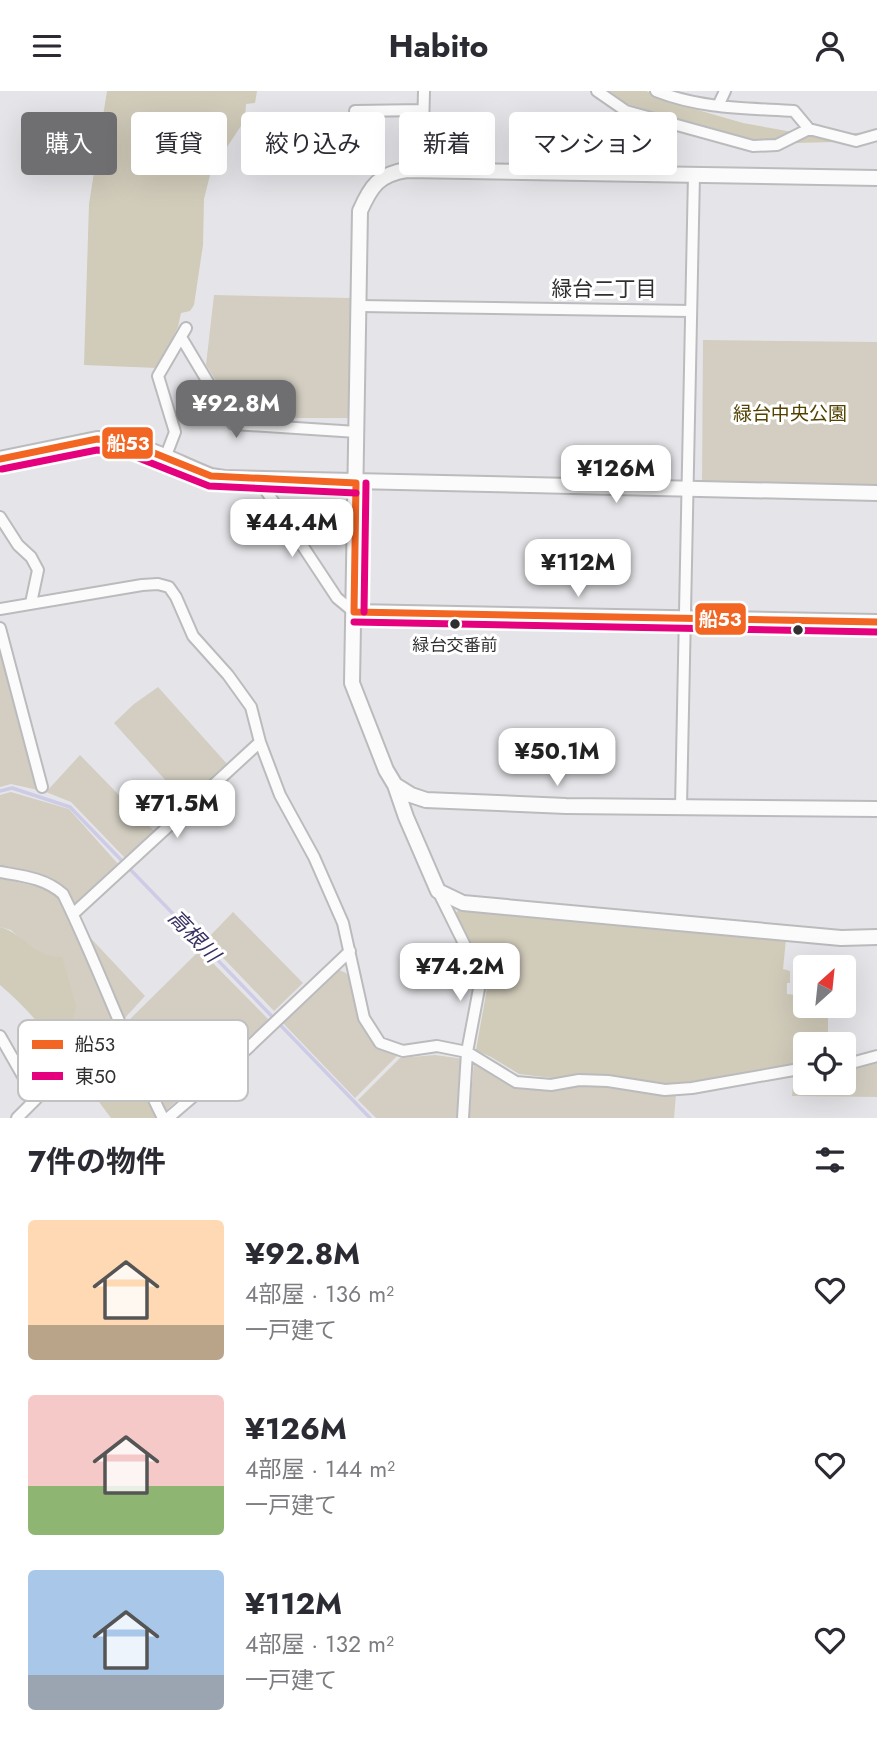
<!DOCTYPE html>
<html lang="ja">
<head>
<meta charset="utf-8">
<style>
  :root { --surface:#fff; --page:#f7f7f7; --text:#2b2b33; --muted:#7c7c81; --accent:#6f6f72 }
  body { margin:0; font-family:Jost,"Noto Sans JP",sans-serif; background:var(--page); color:var(--text); height:100vh; display:flex; flex-direction:column; font-size:26px; white-space:nowrap }
  * { box-sizing:border-box; margin:0 }
  p { font-size:23px; color:var(--muted) }
  .icon { flex:none; width:38px; height:38px; fill:none; stroke:currentColor; stroke-width:2; stroke-linecap:round; stroke-linejoin:round }
  .map { position:relative; height:1027px; overflow:hidden }
  .panel { display:flex; flex-direction:column; background:var(--surface); flex:1 }
  .panel>* { flex:none }
  .hud { position:absolute; left:21px; top:21px; width:836px; height:63px; display:flex; gap:14px }
  .needle { width:46px; rotate:27deg }
  .fabs { position:absolute; left:793px; top:864px; display:grid; gap:14px }
  .fabs a { display:grid; place-items:center; width:63px; height:63px; border-radius:7px; background:var(--surface); box-shadow:0 7px 28px #0002; font-size:35px }
  .price { position:absolute; translate:-50% -60px; padding:0 16px; border-radius:14px; background:#fff; color:#222; font-size:23px; line-height:46px; filter:drop-shadow(0 2px 4px #0008) }
  .price::after { content:''; position:absolute; left:50%; top:42px; width:21px; height:16px; margin-left:-10px; background:inherit; clip-path:polygon(0 0,100% 0,50% 100%) }
  .price.current { background:var(--accent); color:#fff }
  ul { padding:0; list-style:none }
  li { display:flex; align-items:center; gap:21px; height:175px; padding:0 28px }
  li span { display:grid; place-items:center; flex:none; width:196px; height:140px; border-radius:7px; color:#555 }
  li>.icon { margin-inline-start:auto }
  span .icon { width:84px; height:84px; fill:#fffc; stroke-width:1 }
  li b { font-size:30px }
  h2 { display:flex; justify-content:space-between; align-items:center; height:84px; padding:0 28px; font-size:30px }
  .tag { padding:0 24px; border-radius:7px; background:var(--surface); box-shadow:0 7px 28px #0002; font-size:24px; line-height:63px }
  .tag.current { background:var(--accent); color:#fff }
  header { display:flex; justify-content:space-between; align-items:center; height:91px; padding:0 28px; background:var(--surface); font-size:32px; font-weight:700 }
  .map>svg:first-child { display:block }
</style>
</head>
<body>
<header><svg class="icon" aria-label="menu" viewBox="0 0 24 24"><path d="M4 6h16M4 12h16M4 18h16"/></svg>Habito<svg class="icon" aria-label="person" viewBox="0 0 24 24"><circle cx="12" cy="8" r="4"/><path d="M4 21q1-7 8-7t8 7"/></svg></header>
<div class="map">
<svg width="877" height="1027" viewBox="0 0 877 1027">
  <rect width="100%" height="100%" fill="#e5e5e9"/>
  <path fill="#d3cec1" d="M214,204L350,207L352,327H240L206,274Z
    M703,249L877,251V395L702,393Z
    M0,558L38,699L11,693L0,696Z
    M158,596L228,674L186,712L114,632L134,613Z
    M80,664L155,741L126,768L71,711L46,701Z
    M11,701L69,718L119,774L74,816C54,780 38,784 0,776V704Z
    M0,787L48,798L59,806L137,982L125,999C103,985 96,958 85,935L72,931L49,866L31,858L11,839L0,836Z
    M233,821L303,892L274,920L206,849Z
    M83,839L145,905L124,928Z
    M200,859L269,929L165,1020L146,982L126,932Z
    M337,878L346,882L351,889L376,955L397,965L355,1007L282,931Z
    M435,964L464,968L458,1027H376L358,1009L400,967Z
    M877,969V1006L792,1005L794,985L805,983V992H844V977Z
    M474,970L516,996L581,993L609,994L676,1003L674,1027H469Z"/>
  <path fill="#d1cbba" d="M107,0H257L255,12L246,13L245,29L211,80L204,108L203,154L194,214L190,220L181,222L178,236L157,277L84,274L89,113Z
    M609,0H646L684,15L743,32L809,44L877,41V50L795,52L755,50L627,13Z
    M459,819L786,848L783,878L790,880V892H787V903L805,905V915H828V943L825,954H805V973L667,994L608,985L580,984L552,987L519,983L491,966L476,959L488,892L454,823Z
    M0,836C25,843 31,866 62,866L76,915L72,931L85,935C96,958 103,985 125,999L137,982L158,1027H111C77,982 44,931 0,894Z"/>
  <g fill="none" stroke-linecap="round" stroke-linejoin="round">
    <path stroke="#cdcbe5" stroke-width="3.5" d="M0,700L12,697L70,716L370,1027"/>
    <defs>
      <path id="street" d="M597,0L626,20L753,55L777,54L809,38
        M656,0C702,18 745,17 794,20L809,38L856,50L877,44
        M718,15L725,0
        M355,20L423,19
        M422,79L424,0
        M360,215L691,220
        M181,246L233,333L357,341
        M165,367L175,341L158,285L186,237
        M259,389L337,507L354,521
        M0,426L18,454L31,466L38,479L31,512
        M0,518L142,494L158,493L169,496L176,506L193,545L228,584L251,616L260,651L280,704L314,766L343,832L364,927L380,952L403,960L437,955L467,961L516,991L551,994L579,989L608,990L665,999L692,997L805,977
        M0,537L42,696
        M681,716L694,83
        M0,781C23,785 45,787 63,803C99,876 126,954 163,1027
        M438,800L481,887L467,961L463,1027
        M73,823L260,651
        M0,945L36,1008L17,1027
        M844,974L877,965
        M168,1027L230,974L350,860"/>
      <path id="secondary" d="M877,87L407,79C379,83 371,95 360,120L352,592L386,679L395,694L411,704L426,709L566,715L877,718
        M0,368L97,348C136,348 175,371 211,385L224,387L877,402
        M354,521L877,531
        M395,694L406,726L438,800L463,812L841,847L877,846"/>
    </defs>
    <use href="#street" stroke="#bbbbbd" stroke-width="14"/>
    <use href="#secondary" stroke="#bbbbbd" stroke-width="18"/>
    <use href="#street" stroke="#fbfbfc" stroke-width="10"/>
    <use href="#secondary" stroke="#fbfbfc" stroke-width="14"/>
    <defs>
      <path id="bus-1" d="M0,368L97,348L129,352L211,385L356,392
        M354,521L877,531
        M354,521L356,392"/>
      <path id="bus-2" d="M2,378L97,359L126,362L209,395L356,402
        M364,521L366,392
        M354,531L877,541"/>
    </defs>
    <use href="#bus-1" stroke="#fff" stroke-width="12"/>
    <use href="#bus-2" stroke="#fff" stroke-width="12"/>
    <use href="#bus-1" stroke="#f26522" stroke-width="7"/>
    <use href="#bus-2" stroke="#e5007d" stroke-width="7"/>
  </g>
  <g fill="#303032" stroke="#fff" stroke-width="2.5">
    <circle cx="455" cy="533" r="6"/>
    <circle cx="798" cy="539" r="6"/>
  </g>
  <g text-anchor="middle" stroke-width="6" stroke-linejoin="round" paint-order="stroke">
    <g font-size="17" fill="#303032" stroke="#fff">
      <text x="455" y="560">緑台交番前</text>
    </g>
    <g font-size="19" fill="#544200" stroke="#fff">
      <text x="790" y="329">緑台中央公園</text>
    </g>
    <g font-size="21" fill="#303032" stroke="#fff">
      <text x="604" y="205">緑台二丁目</text>
    </g>
    <g font-size="21" font-style="italic" fill="#393160" stroke="#fff">
      <text transform="translate(194 845) rotate(46)" y="7">高根川</text>
    </g>
  </g>
  <rect x="18" y="929" width="230" height="81" rx="10" fill="#fff" stroke="#c1c1c2" stroke-width="2"/>
  <rect x="32" y="949" width="31" height="9" fill="#f26522"/>
  <rect x="32" y="981" width="31" height="8" fill="#e5007d"/>
  <g font-size="19" fill="#303032">
    <text x="75" y="960">船53</text>
    <text x="75" y="992">東50</text>
  </g>
  <g stroke="#fff" stroke-width="2.5">
    <rect x="101" y="335" width="53" height="34" rx="7" fill="#f26522"/>
    <rect x="694" y="511" width="53" height="34" rx="7" fill="#f26522"/>
  </g>
  <g font-size="19" text-anchor="middle" font-weight="bold" fill="#fff">
    <text x="128" y="359">船53</text>
    <text x="720" y="535">船53</text>
  </g>
</svg>
<div class="fabs">
<a><svg class="needle" viewBox="-14 -14 28 28"><path d="M0-13l5 13h-10z" fill="#e53935"/><path d="M0 13l5-13h-10z" fill="#7c7c81"/></svg></a>
<a><svg class="icon" aria-label="locate" viewBox="0 0 24 24"><circle cx="12" cy="12" r="6"/><path d="M12 2v4M12 18v4M2 12h4M18 12h4"/></svg></a>
</div>
<b class="price current" style="left:236px;top:349px">¥92.8M</b>
<b class="price" style="left:616px;top:414px">¥126M</b>
<b class="price" style="left:292px;top:468px">¥44.4M</b>
<b class="price" style="left:578px;top:508px">¥112M</b>
<b class="price" style="left:557px;top:697px">¥50.1M</b>
<b class="price" style="left:177px;top:749px">¥71.5M</b>
<b class="price" style="left:460px;top:912px">¥74.2M</b>
<div class="hud">
<a class="tag current">購入</a>
<a class="tag">賃貸</a>
<a class="tag">絞り込み</a>
<a class="tag">新着</a>
<a class="tag">マンション</a>
</div>
</div>
<section class="panel">
<h2>7件の物件<svg class="icon" aria-label="filters" viewBox="0 0 24 24"><path d="M4 7h16M4 17h16"/><circle cx="9" cy="7" r="2"/><circle cx="15" cy="17" r="2"/></svg></h2>
<ul>
<li><span style="background:linear-gradient(#ffd9b3 75%,#b9a48a 0)"><svg class="icon" aria-label="home" viewBox="0 0 24 24"><path d="M3 11l9-7 9 7M6 9v11h12V9"/></svg></span><div><b>¥92.8M</b><p>4部屋 · 136 m²</p><p>一戸建て</p></div><svg class="icon" aria-label="heart" viewBox="0 0 24 24"><path d="M12 20l-8-8c-3-5 5-10 8-4 3-6 11-1 8 4z"/></svg></li>
<li><span style="background:linear-gradient(#f6c9c9 65%,#8fb573 0)"><svg class="icon" aria-label="home" viewBox="0 0 24 24"><path d="M3 11l9-7 9 7M6 9v11h12V9"/></svg></span><div><b>¥126M</b><p>4部屋 · 144 m²</p><p>一戸建て</p></div><svg class="icon" aria-label="heart" viewBox="0 0 24 24"><path d="M12 20l-8-8c-3-5 5-10 8-4 3-6 11-1 8 4z"/></svg></li>
<li><span style="background:linear-gradient(#a9c7e8 75%,#9aa5b1 0)"><svg class="icon" aria-label="home" viewBox="0 0 24 24"><path d="M3 11l9-7 9 7M6 9v11h12V9"/></svg></span><div><b>¥112M</b><p>4部屋 · 132 m²</p><p>一戸建て</p></div><svg class="icon" aria-label="heart" viewBox="0 0 24 24"><path d="M12 20l-8-8c-3-5 5-10 8-4 3-6 11-1 8 4z"/></svg></li>
</ul>
</section>
</body>
</html>
